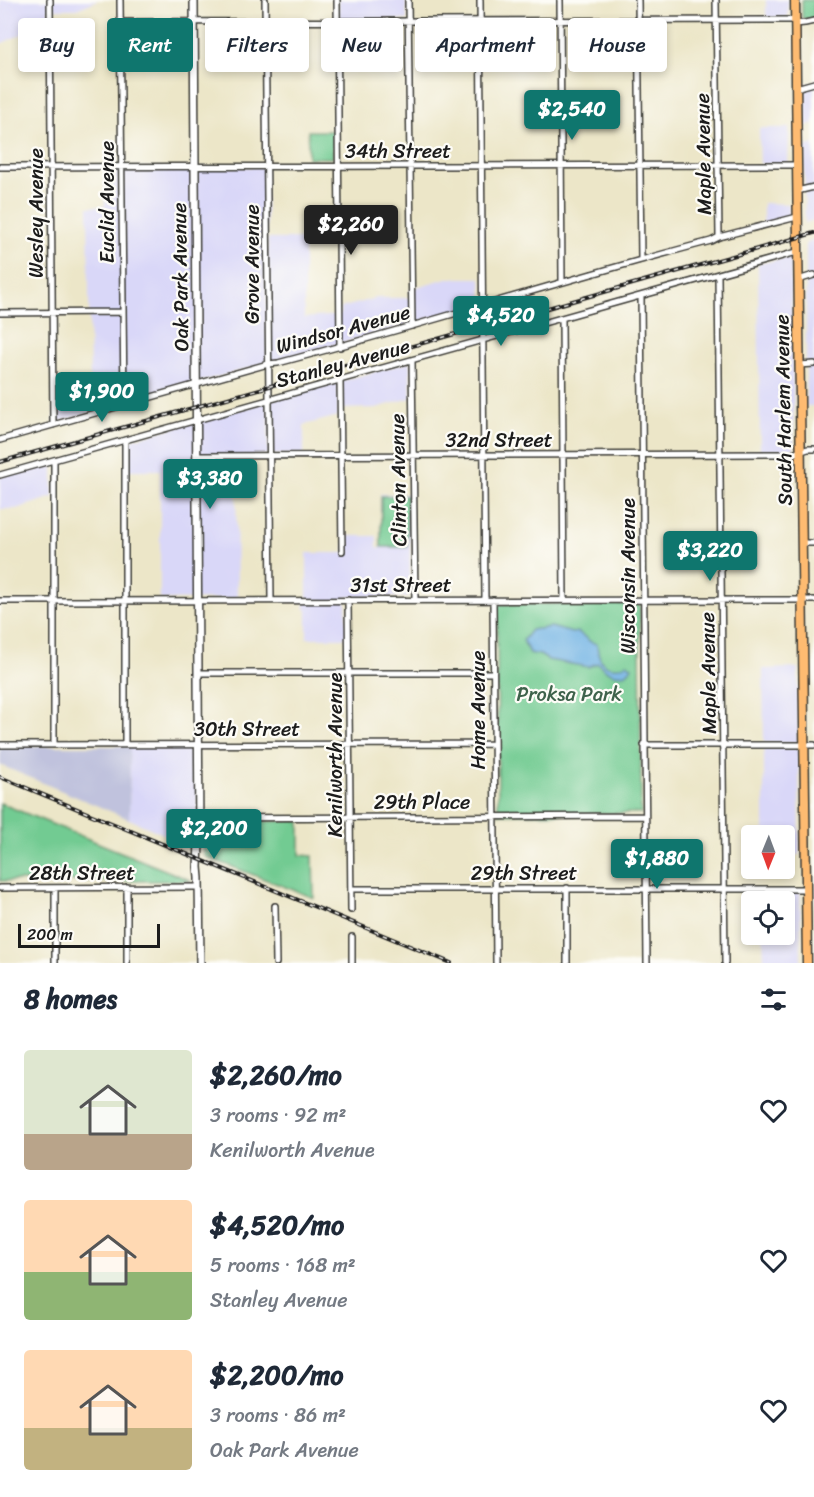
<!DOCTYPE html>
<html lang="en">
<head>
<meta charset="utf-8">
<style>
  :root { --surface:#fff; --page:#f6f6f7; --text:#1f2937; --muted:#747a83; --accent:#0f766e }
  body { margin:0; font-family:Sriracha,sans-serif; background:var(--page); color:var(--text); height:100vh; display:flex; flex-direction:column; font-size:22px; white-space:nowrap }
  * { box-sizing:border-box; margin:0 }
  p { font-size:20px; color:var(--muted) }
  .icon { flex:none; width:33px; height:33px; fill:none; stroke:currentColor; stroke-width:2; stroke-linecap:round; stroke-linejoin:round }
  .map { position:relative; height:963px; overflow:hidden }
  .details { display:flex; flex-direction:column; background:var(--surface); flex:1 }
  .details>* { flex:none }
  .guide { position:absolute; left:18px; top:18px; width:778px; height:54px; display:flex; gap:12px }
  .needle { width:39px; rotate:181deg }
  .buttons { position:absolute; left:741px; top:825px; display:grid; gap:12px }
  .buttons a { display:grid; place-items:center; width:54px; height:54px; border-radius:6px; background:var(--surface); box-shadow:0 3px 9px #0003; font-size:30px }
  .scale { position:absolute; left:18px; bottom:15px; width:142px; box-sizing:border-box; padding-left:6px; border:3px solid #1c1c1c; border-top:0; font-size:16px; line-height:21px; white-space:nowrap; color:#1c1c1c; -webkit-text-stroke:4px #fdfcf7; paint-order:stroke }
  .price { position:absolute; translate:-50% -51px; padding:0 14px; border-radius:6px; background:var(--accent); color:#fff; font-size:20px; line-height:39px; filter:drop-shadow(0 2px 3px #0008) }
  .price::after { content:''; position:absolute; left:50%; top:36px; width:18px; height:14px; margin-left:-9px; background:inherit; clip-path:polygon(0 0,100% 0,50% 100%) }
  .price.on { background:#222; color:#fff }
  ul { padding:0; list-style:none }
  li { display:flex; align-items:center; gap:18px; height:150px; padding:0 24px }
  li span { display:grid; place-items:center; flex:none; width:168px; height:120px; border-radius:6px; color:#555 }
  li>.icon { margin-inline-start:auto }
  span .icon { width:72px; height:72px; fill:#fffc; stroke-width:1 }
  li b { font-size:26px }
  h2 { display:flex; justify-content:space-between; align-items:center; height:72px; padding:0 24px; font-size:26px }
  .tag { padding:0 21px; border-radius:6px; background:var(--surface); box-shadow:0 3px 9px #0003; font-size:21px; line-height:54px }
  .tag.on { background:var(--accent); color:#fff }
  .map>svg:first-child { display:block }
</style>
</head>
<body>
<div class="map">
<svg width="814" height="963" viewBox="0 0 814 963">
  <rect width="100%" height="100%" fill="#fdfcf7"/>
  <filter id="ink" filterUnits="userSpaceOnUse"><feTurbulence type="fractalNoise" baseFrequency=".0167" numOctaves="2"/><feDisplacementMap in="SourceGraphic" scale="12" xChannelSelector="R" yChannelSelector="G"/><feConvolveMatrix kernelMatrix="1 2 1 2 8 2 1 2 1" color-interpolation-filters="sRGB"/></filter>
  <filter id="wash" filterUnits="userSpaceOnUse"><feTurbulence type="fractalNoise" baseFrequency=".008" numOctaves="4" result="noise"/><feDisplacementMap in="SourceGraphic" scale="24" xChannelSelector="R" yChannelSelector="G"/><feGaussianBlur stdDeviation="1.35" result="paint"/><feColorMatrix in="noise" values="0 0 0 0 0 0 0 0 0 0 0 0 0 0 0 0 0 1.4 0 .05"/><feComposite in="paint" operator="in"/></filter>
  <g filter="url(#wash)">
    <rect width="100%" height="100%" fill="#ece6c8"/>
    <path fill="#d9d7f8" d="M0,0H49V22L0,44Z
      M51,0H98L77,9H51Z
      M338,0H406L407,20H339Z
      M766,0H788V17L766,19Z
      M814,82V124L804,126L803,85Z
      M759,128H789L788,164H760Z
      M814,144V220L805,223L804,147Z
      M266,167L267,363L54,423V391L90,382L88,207L105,206V168Z
      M763,203L789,204L790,217L763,224Z
      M268,239H304V318L340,315L341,308L377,298H410V289L447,278H481L482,304L269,363Z
      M814,240V406H806V243Z
      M791,257L794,449L760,451L758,264Z
      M410,362L411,398L376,408L340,409L341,381Z
      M338,381V416L304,425V455H270L269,400Z
      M268,401V455L236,457L237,599L160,600V470H127V441Z
      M53,461V497L16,509H0V477Z
      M380,494H410V595L407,597H346L347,638H306L307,636V610L305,609V603L307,599V553H344L345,552V536H377V547L380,548Z
      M798,668L799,743H764L763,669Z
      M130,746H197L198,849L129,819Z
      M764,748H799L800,855H785L784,836L764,835Z
      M763,892H800L801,963H764L763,935L784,934V902L763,901Z"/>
    <path fill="#c0c2dd" d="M0,746H130L129,819L0,765Z"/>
    <path fill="#72cb92" stroke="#477457" stroke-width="1.5" d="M802,0H814V18L806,19L802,18Z
      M308,131H333V158H308Z
      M381,496H407V547H381Z
      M497,604H640L641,813L498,814Z
      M0,803L192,881H0Z
      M300,821V855L313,856L314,898L204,856V822Z"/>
    <path fill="#6fb2e4" stroke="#466780" stroke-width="1.5" d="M551,627L572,633L578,632L591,642L597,644C598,655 600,666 612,667C619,668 622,667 627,663L632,667C623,681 607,673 598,663L588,667L583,666L548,660L540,655L529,653L523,640L531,630Z"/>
  </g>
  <g filter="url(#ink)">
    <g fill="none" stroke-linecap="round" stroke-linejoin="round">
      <defs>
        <path id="minor" d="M50,0L53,425
          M120,0L124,405
          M265,0L271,600
          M337,0L340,347
          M408,0L412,326
          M480,0L485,600
          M560,0L562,282
          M638,0L641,260
          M716,0L719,237
          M120,22L795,20
          M795,24L805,23L814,21
          M796,88L814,83
          M0,167L796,165
          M797,191L814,187
          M718,275L725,963
          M798,280L814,275
          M641,296L647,963
          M0,313L123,312
          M562,318L564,600
          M412,360L415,600
          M799,365L814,364
          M340,380L342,551
          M0,440L268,364L278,363C423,325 566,279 711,241L719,237L797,217
          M125,440V744
          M197,456L792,454L808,449H814
          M54,460V745
          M0,475L797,252
          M801,543H814
          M348,600L351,910
          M493,600L496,963
          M0,601L814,600
          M198,673H493
          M0,745L493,744
          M644,745H814
          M199,818L645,816
          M127,887V963
          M0,888L199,887
          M55,888V963
          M567,888V963
          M351,889H806
          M275,906L276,963
          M352,963V937"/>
        <path id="tertiary" d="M194,0L199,842L198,867L199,878L200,963"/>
        <path id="primary" d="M795,0L807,963"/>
      </defs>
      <use href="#minor" stroke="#3b3a36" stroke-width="8"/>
      <use href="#tertiary" stroke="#3b3a36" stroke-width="10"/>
      <use href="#primary" stroke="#3b3a36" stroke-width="11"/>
      <use href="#minor" stroke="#fff" stroke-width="5"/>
      <use href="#tertiary" stroke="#fff" stroke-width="7"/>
      <use href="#primary" stroke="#febb71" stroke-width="8"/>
      <defs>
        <path id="rail" d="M0,462L814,233
          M0,777L451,963"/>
      </defs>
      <use href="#rail" stroke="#1c1c1c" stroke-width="4"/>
      <use href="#rail" stroke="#fdfcf7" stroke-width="1.5" stroke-dasharray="4.5" stroke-linecap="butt"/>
    </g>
  </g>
  <g text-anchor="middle" stroke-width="4.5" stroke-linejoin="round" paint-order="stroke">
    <g font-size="20" fill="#1c1c1c" stroke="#fdfcf7">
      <text x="398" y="158">34th Street</text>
      <text transform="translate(703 154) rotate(-91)" y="7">Maple Avenue</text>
      <text transform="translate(107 202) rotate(-90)" y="7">Euclid Avenue</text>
      <text transform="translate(36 213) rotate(-90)" y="7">Wesley Avenue</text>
      <text transform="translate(252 264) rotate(-90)" y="7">Grove Avenue</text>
      <text transform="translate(180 277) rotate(-91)" y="7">Oak Park Avenue</text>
      <text transform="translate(343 329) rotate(-15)" y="7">Windsor Avenue</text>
      <text transform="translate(343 363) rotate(-15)" y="7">Stanley Avenue</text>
      <text transform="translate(783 410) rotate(-91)" y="7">South Harlem Avenue</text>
      <text x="499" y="447">32nd Street</text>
      <text transform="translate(398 480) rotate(-91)" y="7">Clinton Avenue</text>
      <text transform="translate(628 576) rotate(-90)" y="7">Wisconsin Avenue</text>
      <text x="401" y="592">31st Street</text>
      <text transform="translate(708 673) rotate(-91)" y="7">Maple Avenue</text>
      <text transform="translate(478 710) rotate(-90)" y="7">Home Avenue</text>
      <text x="247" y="736">30th Street</text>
      <text transform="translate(335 755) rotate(-90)" y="7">Kenilworth Avenue</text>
      <text x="422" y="809">29th Place</text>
      <text x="82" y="880">28th Street</text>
      <text x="524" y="880">29th Street</text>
    </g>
    <g font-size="20" fill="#3e624b" stroke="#fdfcf7">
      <text x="569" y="701">Proksa Park</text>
    </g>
  </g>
</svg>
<div class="buttons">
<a><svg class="needle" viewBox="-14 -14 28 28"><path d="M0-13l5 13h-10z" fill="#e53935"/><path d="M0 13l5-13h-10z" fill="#747a83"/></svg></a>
<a><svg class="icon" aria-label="locate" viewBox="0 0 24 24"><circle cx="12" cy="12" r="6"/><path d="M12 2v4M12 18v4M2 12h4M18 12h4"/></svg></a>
</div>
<div class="scale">200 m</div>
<b class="price" style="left:572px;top:141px">$2,540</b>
<b class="price on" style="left:351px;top:256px">$2,260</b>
<b class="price" style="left:501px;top:347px">$4,520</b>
<b class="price" style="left:102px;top:423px">$1,900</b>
<b class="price" style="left:210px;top:510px">$3,380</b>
<b class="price" style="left:710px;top:582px">$3,220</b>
<b class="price" style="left:214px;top:860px">$2,200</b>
<b class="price" style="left:657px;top:890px">$1,880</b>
<div class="guide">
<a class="tag">Buy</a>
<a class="tag on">Rent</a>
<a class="tag">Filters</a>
<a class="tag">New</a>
<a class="tag">Apartment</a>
<a class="tag">House</a>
</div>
</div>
<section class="details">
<h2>8 homes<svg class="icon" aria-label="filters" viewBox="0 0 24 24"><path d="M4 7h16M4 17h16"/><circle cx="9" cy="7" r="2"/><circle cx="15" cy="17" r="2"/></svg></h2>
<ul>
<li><span style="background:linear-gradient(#dfe7d0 70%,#b9a48a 0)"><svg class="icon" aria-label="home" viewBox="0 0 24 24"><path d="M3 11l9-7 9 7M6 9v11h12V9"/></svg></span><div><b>$2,260/mo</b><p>3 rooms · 92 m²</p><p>Kenilworth Avenue</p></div><svg class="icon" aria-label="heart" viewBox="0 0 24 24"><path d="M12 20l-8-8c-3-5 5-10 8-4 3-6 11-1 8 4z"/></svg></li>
<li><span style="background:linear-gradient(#ffd9b3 60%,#8fb573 0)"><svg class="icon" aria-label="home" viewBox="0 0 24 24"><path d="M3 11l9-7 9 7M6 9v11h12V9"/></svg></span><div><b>$4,520/mo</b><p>5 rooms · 168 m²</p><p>Stanley Avenue</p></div><svg class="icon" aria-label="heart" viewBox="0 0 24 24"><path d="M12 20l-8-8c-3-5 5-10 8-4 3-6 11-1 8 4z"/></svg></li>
<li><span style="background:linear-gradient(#ffd9b3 65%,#c2b280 0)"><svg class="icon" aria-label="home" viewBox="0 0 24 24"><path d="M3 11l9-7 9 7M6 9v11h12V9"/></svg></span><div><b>$2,200/mo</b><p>3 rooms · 86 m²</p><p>Oak Park Avenue</p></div><svg class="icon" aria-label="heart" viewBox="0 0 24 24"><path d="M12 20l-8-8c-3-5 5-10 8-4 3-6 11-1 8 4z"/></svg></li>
</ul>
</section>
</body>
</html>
